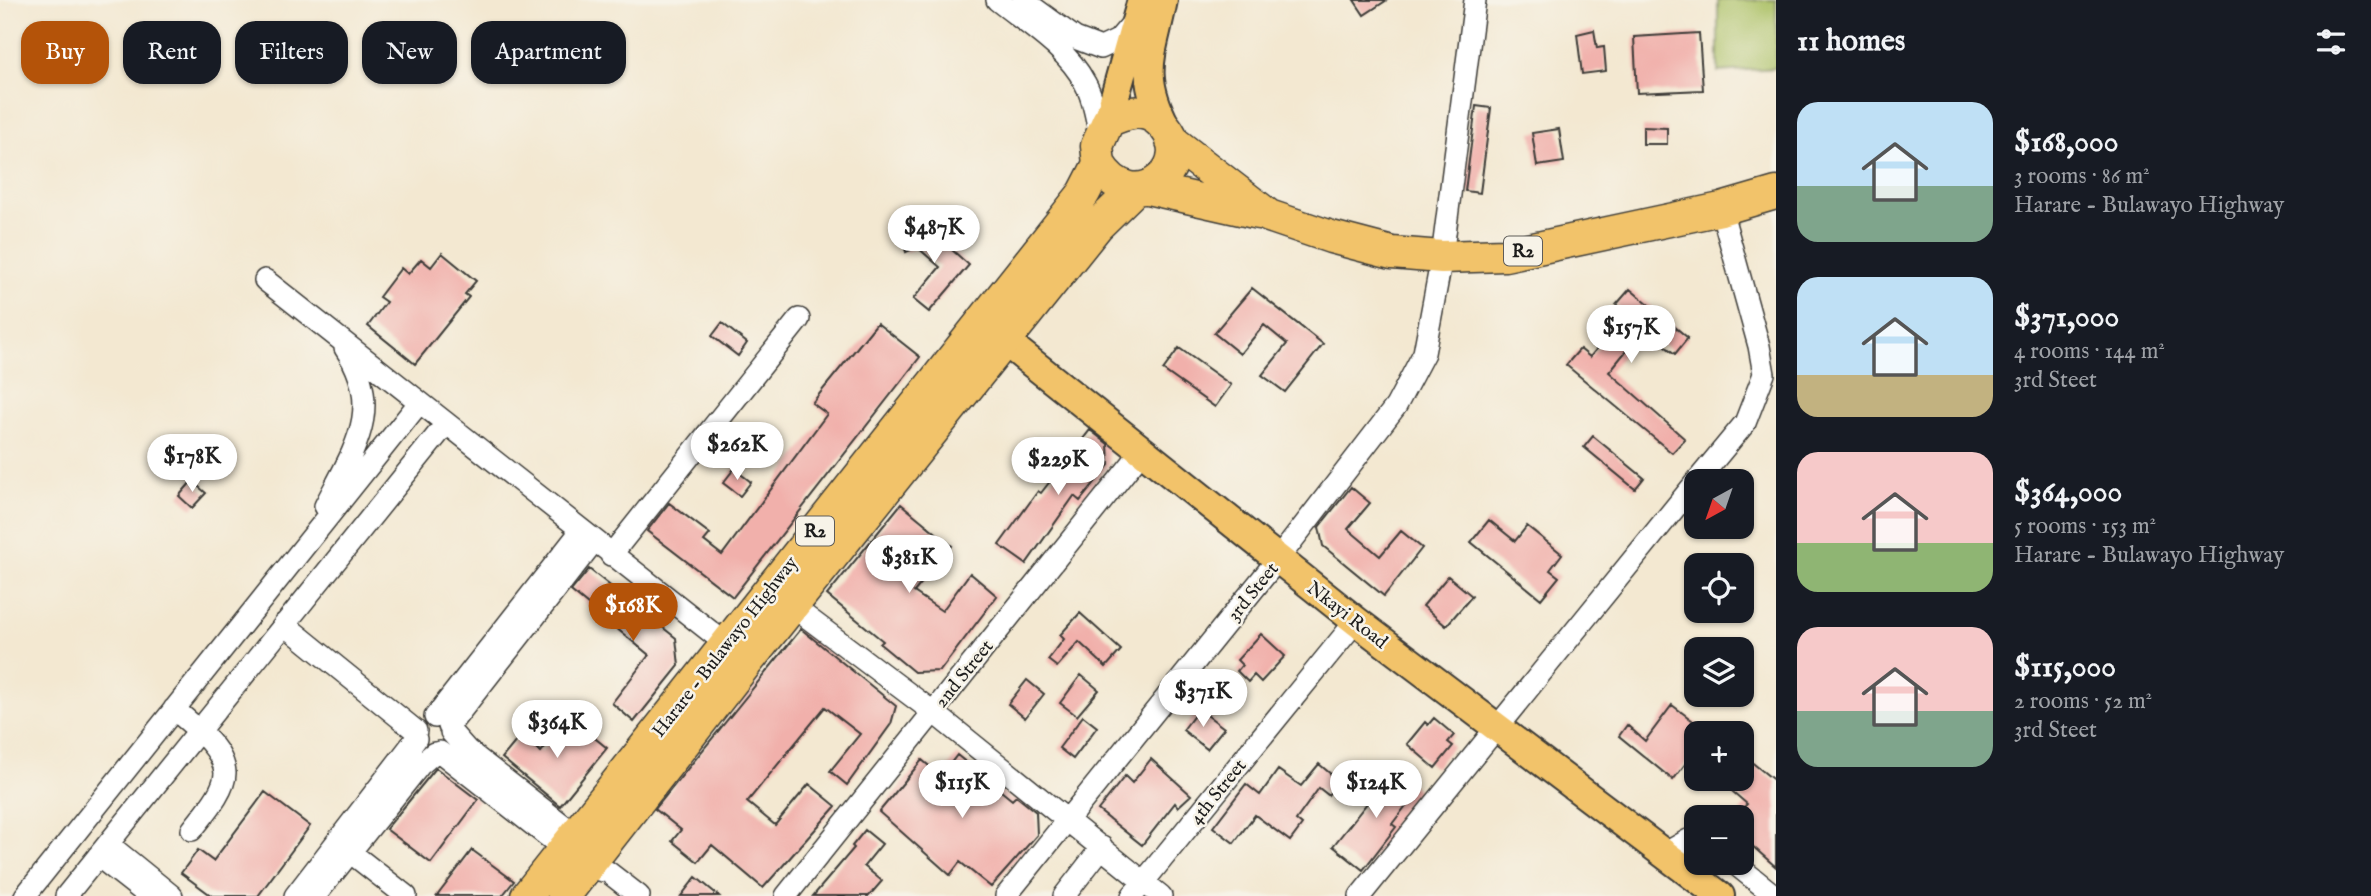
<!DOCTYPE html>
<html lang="en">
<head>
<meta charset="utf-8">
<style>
  :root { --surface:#171b24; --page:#242831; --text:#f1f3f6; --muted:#9ea1a6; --accent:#b45309 }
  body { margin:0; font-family:"IM FELL English",serif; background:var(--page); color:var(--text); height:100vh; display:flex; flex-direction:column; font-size:26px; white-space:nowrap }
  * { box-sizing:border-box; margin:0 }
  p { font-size:23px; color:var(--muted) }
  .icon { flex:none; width:38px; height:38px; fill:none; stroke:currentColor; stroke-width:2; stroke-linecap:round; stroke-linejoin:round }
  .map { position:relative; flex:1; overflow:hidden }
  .sheet { display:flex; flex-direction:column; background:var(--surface); width:595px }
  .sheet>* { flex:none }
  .hud { position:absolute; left:21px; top:21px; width:665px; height:63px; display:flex; gap:14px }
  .needle { width:46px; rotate:220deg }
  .controls { position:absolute; left:1684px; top:469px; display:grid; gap:14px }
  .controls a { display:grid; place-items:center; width:70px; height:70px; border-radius:14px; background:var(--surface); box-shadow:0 2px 5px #0004; font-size:35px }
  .price { position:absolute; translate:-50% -60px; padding:0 16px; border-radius:24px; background:#fff; color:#222; font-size:23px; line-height:46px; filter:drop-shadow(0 2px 4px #0008) }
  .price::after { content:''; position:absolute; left:50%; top:42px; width:21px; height:16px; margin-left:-10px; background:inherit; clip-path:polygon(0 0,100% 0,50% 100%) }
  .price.on { background:var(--accent); color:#fff }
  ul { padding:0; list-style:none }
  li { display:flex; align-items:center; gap:21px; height:175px; padding:0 21px }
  li span { display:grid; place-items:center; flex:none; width:196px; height:140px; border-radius:21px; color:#555 }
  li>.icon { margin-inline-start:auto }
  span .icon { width:84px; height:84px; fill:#fffc; stroke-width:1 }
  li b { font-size:30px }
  h2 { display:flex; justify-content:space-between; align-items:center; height:84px; padding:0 21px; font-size:30px }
  .pill { padding:0 24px; border-radius:21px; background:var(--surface); box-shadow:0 2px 5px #0004; font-size:24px; line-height:63px }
  .pill.on { background:var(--accent); color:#fff }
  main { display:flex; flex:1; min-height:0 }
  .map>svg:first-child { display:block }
</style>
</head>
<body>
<main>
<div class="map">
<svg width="1776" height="896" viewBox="0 0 1776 896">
  <rect width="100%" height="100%" fill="#f7f3e8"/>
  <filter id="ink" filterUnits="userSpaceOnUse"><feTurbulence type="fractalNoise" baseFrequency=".0143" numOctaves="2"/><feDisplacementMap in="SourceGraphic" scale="14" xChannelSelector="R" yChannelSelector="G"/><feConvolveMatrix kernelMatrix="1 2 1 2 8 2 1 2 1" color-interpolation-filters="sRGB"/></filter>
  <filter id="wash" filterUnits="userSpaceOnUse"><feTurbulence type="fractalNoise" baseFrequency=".00686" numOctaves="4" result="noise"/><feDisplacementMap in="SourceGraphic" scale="28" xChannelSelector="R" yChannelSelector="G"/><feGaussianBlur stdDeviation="1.57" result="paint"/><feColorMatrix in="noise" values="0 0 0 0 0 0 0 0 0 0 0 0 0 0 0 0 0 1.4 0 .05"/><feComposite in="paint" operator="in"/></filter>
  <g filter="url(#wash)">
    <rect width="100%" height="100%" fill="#f3e8d1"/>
    <path fill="#acc166" stroke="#646e41" stroke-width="2" d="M1718,0H1776V68L1718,72Z"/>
    <g id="blocks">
      <path fill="#f1b0ab" d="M1354,0H1387L1364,15Z
        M1594,30L1597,48L1604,47L1606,71L1582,74L1577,34Z
        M1699,33L1703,90L1637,93L1634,37Z
        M1476,106L1491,108L1480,193L1465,191Z
        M1643,127L1667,128V144H1643Z
        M1559,129L1564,162L1537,166L1532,133Z
        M924,225L969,265L929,312L913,299L940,267L917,247L906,252L900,233Z
        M442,253L476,281L465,294L469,297L415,364L368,326L386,302L379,297L401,268L408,274L421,259L431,267Z
        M1252,288L1323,344L1285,392L1262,375L1287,344L1264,325L1240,354L1214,333Z
        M1630,289L1688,338L1675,354L1644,329L1609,372L1685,439L1672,453L1566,365L1580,349L1590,357L1626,314L1616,305Z
        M722,323L747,343L738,356L712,336Z
        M877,323L920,357L733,597L647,531L669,503L710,534L704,541L722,555L827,414L812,403Z
        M1179,348L1231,385L1215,407L1163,370Z
        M1090,430L1108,444L1109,465L1080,501L1074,496L1026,564L999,545L1038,491L1041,493Z
        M1593,436L1644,478L1635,489L1584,447Z
        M734,469L751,482L740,496L723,483Z
        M192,481L206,493L192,508L179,496Z
        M1351,487L1370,503L1348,529L1380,556L1401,531L1422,548L1384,596L1323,546L1319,527Z
        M901,504L952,546L914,592L942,611L970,573L997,596L940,671L914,672L880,644L883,641L827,595Z
        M1489,520L1515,541L1527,526L1562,554L1550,570L1559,577L1541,599L1471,542Z
        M589,569L676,638L679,666L634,722L612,703L649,655L571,591Z
        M1448,576L1472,596L1446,626L1423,606Z
        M1080,613L1121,650L1106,667L1079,642L1057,667L1048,660L1064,639L1060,635Z
        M801,629L896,706L891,724L847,785L830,771L860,734L825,707L747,802L775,825L809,784L836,806L763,888L712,845L698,862L672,841L681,830L655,809Z
        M1261,634L1285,656L1261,682L1254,675L1248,682L1237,671L1242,665L1237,660Z
        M1081,675L1099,690L1077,716L1060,703Z
        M1027,680L1044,694L1025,718L1008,704Z
        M1672,705L1709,733H1696V750L1673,780L1619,736L1627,725L1645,741Z
        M1199,709L1224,728L1207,749L1183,730Z
        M1083,716L1097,727L1073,759L1059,748Z
        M569,717L607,748L560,806L502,758L521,735L541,752Z
        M1434,718L1454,735L1448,742L1453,746L1435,768L1407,744L1425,722L1428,725Z
        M957,755L1012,800L1016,796L1036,812L1037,835L991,887L960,862L950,875L879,812L922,760L941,776Z
        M1151,759L1191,795L1178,807L1175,803L1142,845L1098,810L1125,776L1132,783Z
        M1749,760L1776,782V867L1741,836V810L1747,804L1726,786L1732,779H1741V768Z
        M1319,764L1339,781L1328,795L1319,788L1296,820L1302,825L1290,841L1255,815L1234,843L1213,827L1246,784L1260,795L1278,770L1301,786Z
        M436,768L478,800L431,863L386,829Z
        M1389,768L1418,790L1392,824L1396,827L1363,870L1333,846L1375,793L1371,791Z
        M265,792L310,826L258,896H212L181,873L198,850L213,861Z
        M865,830L882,844L864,866L882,881L869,896H813L854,848L852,846Z
        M472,850L514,881L502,896H437Z
        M696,877L719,896H681Z"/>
    </g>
  </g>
  <g filter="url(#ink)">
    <use href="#blocks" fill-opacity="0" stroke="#3c3b37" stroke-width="2"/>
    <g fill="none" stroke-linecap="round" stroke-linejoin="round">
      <defs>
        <path id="minor" d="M997,0C1027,24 1067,48 1085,83C1094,99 1096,118 1100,136
          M1023,0L1075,38L1101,48L1118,40L1135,20
          M265,280L735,651
          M1697,481L1745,423L1764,374L1759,346L1721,209
          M325,506C354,449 385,408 345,348
          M611,555L799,319
          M792,606L933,712L1161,896
          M284,624L416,731
          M174,709C191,724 224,748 225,773C225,792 203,815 192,830
          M435,717L581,531
          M449,726L594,541
          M451,732L467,750L586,843
          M440,752L587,867L608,872L639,896
          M108,844L172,896
          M350,852L406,896
          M1664,854L1688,840H1696
          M98,856L149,896
          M1734,863L1775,896
          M25,896L419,403
          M66,896L446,424
          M295,896L416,739
          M315,896L420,765L434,753
          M786,896L1142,451
          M1006,896L1278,559L1396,406L1424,353L1442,257L1475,0
          M1064,896L1102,847
          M1132,896L1356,621
          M1360,896L1696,482"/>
        <path id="major" d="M1163,0C1152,56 1138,73 1166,127
          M1108,121L1142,0
          M987,327L1356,621L1720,896"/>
        <path id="highway" d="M1172,141L1269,216L1331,237L1392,253L1442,257L1505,255L1721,209L1776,193
          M1147,188L1258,213
          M527,896L1084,193L1099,164L1097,146L1108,121C1125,113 1143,107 1159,121C1204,160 1136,224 1099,164
          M564,896L748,661L1097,226L1135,189"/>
      </defs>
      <use href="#minor" stroke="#3c3b37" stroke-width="24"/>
      <use href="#major" stroke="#3c3b37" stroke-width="32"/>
      <use href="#highway" stroke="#3c3b37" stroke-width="35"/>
      <use href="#minor" stroke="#fff" stroke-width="21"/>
      <use href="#major" stroke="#f2c36a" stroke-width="28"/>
      <use href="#highway" stroke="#f2c36a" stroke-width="32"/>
    </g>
  </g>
  <g text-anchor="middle" stroke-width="5" stroke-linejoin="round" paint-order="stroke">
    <g fill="#f7f3e8" stroke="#5e5c59" stroke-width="2">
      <rect x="1504" y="236.5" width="38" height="29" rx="5"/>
      <rect x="796" y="516.5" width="38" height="29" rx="5"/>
    </g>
    <g font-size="18" font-weight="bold" fill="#1c1c1c">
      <text x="1523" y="257">R2</text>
      <text x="815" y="537">R2</text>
    </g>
    <g font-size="19" fill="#1c1c1c" stroke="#f7f3e8">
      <text transform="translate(1252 591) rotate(-51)" y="7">3rd Steet</text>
      <text transform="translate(1348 614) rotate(38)" y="7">Nkayi Road</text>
      <text transform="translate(724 646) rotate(-52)" y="7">Harare - Bulawayo Highway</text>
      <text transform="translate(963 673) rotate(-51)" y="7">2nd Street</text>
      <text transform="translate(1217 791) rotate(-51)" y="7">4th Street</text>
    </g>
  </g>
</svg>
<div class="controls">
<a><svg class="needle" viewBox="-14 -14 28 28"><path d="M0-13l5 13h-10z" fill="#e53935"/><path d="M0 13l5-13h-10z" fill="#9ea1a6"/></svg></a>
<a><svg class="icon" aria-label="locate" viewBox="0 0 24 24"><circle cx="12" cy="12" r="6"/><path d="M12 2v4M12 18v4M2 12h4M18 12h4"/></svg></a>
<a><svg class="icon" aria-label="layers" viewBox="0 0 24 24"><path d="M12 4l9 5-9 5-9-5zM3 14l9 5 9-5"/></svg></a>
<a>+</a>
<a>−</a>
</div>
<b class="price" style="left:934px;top:265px">$487K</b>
<b class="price" style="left:1631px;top:365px">$157K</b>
<b class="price" style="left:737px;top:482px">$262K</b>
<b class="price" style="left:192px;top:494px">$178K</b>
<b class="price" style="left:1058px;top:497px">$229K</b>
<b class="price" style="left:909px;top:595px">$381K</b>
<b class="price on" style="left:633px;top:643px">$168K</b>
<b class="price" style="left:1203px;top:729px">$371K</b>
<b class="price" style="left:557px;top:760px">$364K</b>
<b class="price" style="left:962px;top:820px">$115K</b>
<b class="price" style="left:1376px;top:820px">$124K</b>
<div class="hud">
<a class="pill on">Buy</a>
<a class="pill">Rent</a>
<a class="pill">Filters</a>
<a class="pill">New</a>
<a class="pill">Apartment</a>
</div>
</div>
<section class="sheet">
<h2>11 homes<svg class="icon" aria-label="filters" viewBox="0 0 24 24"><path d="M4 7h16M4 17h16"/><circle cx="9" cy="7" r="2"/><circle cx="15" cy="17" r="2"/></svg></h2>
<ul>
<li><span style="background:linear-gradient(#bfe0f5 60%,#7fa58c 0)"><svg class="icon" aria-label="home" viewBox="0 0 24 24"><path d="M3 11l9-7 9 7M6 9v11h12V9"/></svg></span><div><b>$168,000</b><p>3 rooms · 86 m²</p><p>Harare - Bulawayo Highway</p></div></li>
<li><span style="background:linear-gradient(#bfe0f5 70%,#c2b280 0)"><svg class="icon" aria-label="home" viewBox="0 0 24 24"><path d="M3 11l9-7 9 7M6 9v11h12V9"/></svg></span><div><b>$371,000</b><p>4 rooms · 144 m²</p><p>3rd Steet</p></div></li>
<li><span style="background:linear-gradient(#f6c9c9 65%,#8fb573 0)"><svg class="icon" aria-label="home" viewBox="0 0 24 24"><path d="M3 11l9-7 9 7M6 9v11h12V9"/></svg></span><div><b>$364,000</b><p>5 rooms · 153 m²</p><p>Harare - Bulawayo Highway</p></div></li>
<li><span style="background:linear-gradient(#f6c9c9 60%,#7fa58c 0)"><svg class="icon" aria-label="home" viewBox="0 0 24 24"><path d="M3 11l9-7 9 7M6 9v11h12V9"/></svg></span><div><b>$115,000</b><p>2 rooms · 52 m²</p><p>3rd Steet</p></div></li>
</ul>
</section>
</main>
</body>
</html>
